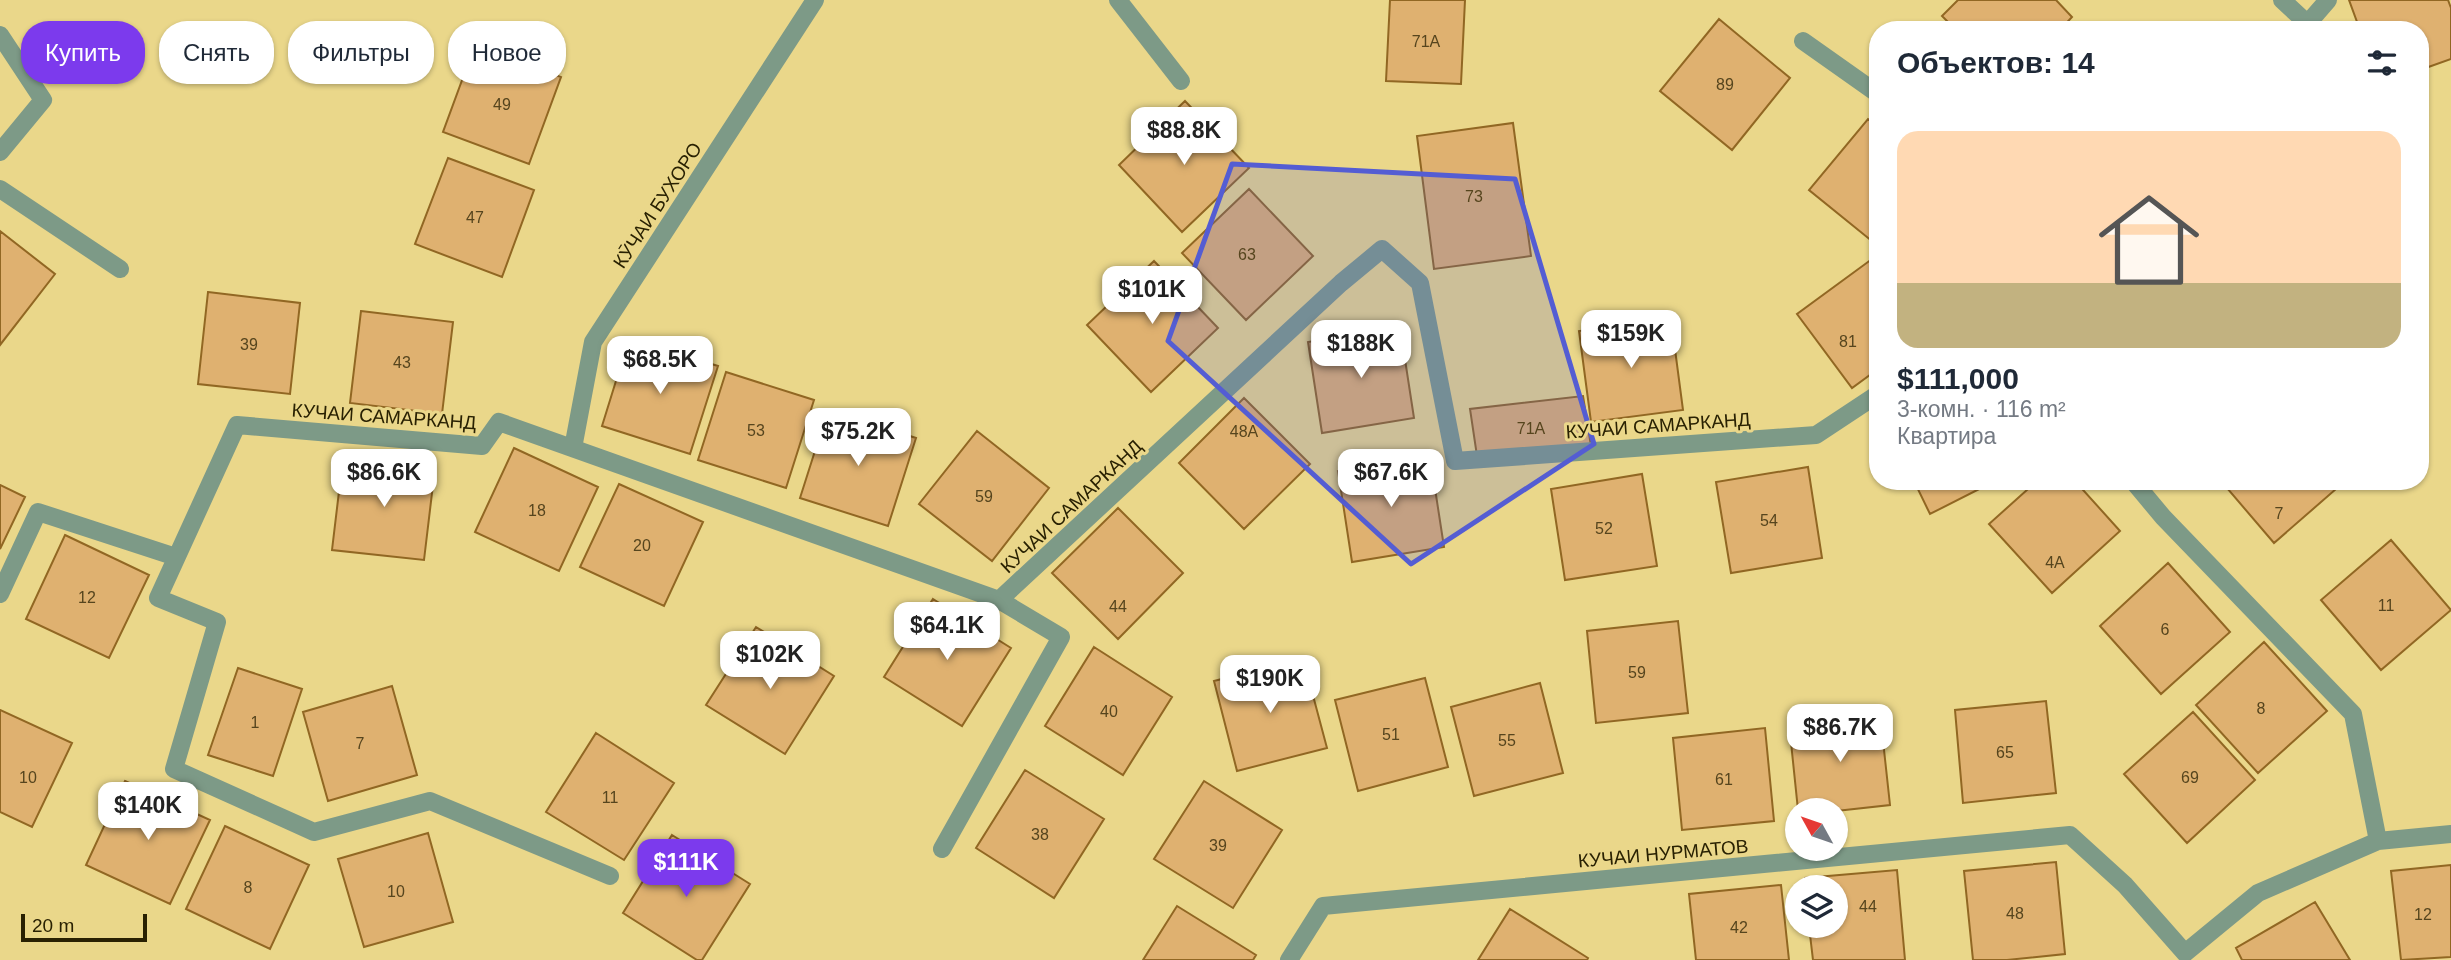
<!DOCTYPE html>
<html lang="ru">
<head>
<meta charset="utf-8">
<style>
  :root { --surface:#fff; --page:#f6f6f7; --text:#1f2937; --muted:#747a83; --line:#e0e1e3; --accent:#7c3aed }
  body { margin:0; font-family:Arial,sans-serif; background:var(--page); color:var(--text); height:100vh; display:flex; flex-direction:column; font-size:26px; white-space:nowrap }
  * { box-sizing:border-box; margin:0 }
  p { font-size:23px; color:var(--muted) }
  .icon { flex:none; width:38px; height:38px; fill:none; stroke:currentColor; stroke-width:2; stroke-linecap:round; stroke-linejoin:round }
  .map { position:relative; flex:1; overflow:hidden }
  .side { position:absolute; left:1869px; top:21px; width:560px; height:469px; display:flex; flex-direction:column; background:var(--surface); border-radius:28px; box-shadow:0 2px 5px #0004 }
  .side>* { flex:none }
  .top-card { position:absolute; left:21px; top:21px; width:665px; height:63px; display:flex; gap:14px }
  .needle { width:46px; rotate:310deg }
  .tools { position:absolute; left:1785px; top:798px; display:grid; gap:14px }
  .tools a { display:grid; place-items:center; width:63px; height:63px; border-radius:50%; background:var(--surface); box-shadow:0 2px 5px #0004; font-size:35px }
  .scale { position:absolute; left:21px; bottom:18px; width:126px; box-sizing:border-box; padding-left:7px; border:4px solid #292102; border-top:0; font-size:19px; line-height:24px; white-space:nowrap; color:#292102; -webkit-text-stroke:5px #ead78a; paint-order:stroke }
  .price { position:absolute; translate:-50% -60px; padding:0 16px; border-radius:14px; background:#fff; color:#222; font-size:23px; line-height:46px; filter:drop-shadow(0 2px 4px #0008) }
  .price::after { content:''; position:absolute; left:50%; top:42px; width:21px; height:16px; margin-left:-10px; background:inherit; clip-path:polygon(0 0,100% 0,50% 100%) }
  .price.on { background:var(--accent); color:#fff }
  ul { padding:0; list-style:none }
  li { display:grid; align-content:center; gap:14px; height:371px; padding:0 28px }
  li+li { border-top:2px solid var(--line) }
  li span { display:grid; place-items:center; height:217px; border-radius:21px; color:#555 }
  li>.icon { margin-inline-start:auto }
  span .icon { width:126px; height:126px; fill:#fffc; stroke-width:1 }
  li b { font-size:30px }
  h2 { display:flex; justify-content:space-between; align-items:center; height:84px; padding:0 28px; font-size:30px }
  .chip { padding:0 24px; border-radius:28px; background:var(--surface); box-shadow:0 2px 5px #0004; font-size:24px; line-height:63px }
  .chip.on { background:var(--accent); color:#fff }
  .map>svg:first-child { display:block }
</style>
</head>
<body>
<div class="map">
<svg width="2451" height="960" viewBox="0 0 2451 960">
  <rect width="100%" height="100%" fill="#ead78a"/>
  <path fill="#dfb170" stroke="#916723" stroke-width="2" d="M1390,0H1465L1461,84L1386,81Z
    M1958,0H2056L2072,17L2060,30H1956L1942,16Z
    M2349,0H2448L2451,8V59L2420,70V30H2360Z
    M1719,19L1790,78L1732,150L1660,91Z
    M475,45L561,77L529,164L443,132Z
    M1185,101L1249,168L1182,232L1119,165Z
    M1868,119L1878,126V246L1809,190Z
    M1513,123L1531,256L1434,269L1417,136Z
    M448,158L534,190L502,277L415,244Z
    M1249,189L1313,256L1246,320L1182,253Z
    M0,231L55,274L0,345Z
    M1872,259L1878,266V369L1852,388L1797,314Z
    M1154,261L1218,328L1151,392L1087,325Z
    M208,292L300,303L290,394L198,384Z
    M361,311L453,322L442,414L350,403Z
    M1671,319L1683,410L1591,422L1579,331Z
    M1400,327L1414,418L1322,433L1308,342Z
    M629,339L718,366L690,454L602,426Z
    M726,372L814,400L786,488L698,460Z
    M1583,396L1591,446L1477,456L1470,409Z
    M1244,398L1310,464L1244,529L1179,463Z
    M828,410L916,438L888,526L800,498Z
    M977,431L1049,488L992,561L919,504Z
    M514,448L598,487L559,571L475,532Z
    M1430,456L1444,547L1352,562L1338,471Z
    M343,458L435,468L424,560L332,550Z
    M1808,467L1822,558L1731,573L1716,482Z
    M1642,474L1657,566L1565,580L1551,489Z
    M1914,481H1995L1930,514Z
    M2037,481H2075L2120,531L2052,593L1989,524Z
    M2221,481H2343L2344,482L2274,543Z
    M619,484L703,522L664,606L580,567Z
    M0,485L25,497L0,549Z
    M1118,508L1183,573L1118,639L1052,573Z
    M65,535L149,575L109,658L26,619Z
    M2391,540L2451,610L2381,670L2321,600Z
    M2168,563L2230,632L2161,694L2100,626Z
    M933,599L1011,648L962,726L884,677Z
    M1678,621L1688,713L1596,723L1587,631Z
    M756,627L834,676L785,754L706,705Z
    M2264,642L2327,711L2258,773L2196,705Z
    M1094,647L1172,697L1123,775L1045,726Z
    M1303,658L1327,748L1237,771L1214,681Z
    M238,668L302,689L273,776L208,755Z
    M1425,678L1448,767L1358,791L1335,700Z
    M1540,683L1563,773L1474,796L1451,707Z
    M392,686L417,775L328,801L303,712Z
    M2046,701L2056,793L1963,803L1955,710Z
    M0,710L72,743L32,827L0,812Z
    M2193,712L2255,780L2187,843L2124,774Z
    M1880,713L1890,805L1836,811L1798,810L1789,723Z
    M1765,728L1774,821L1682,830L1673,738Z
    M596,733L674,783L624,860L546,812Z
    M1025,770L1104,819L1054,898L976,848Z
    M125,781L210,820L170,904L86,865Z
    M1204,781L1282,830L1233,908L1154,859Z
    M225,826L309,865L270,949L186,909Z
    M428,833L453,922L364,947L338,859Z
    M672,835L750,884L702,960H697L623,913Z
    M2056,862L2065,954L2007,960H1973L1964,871Z
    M2451,865V957L2401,960L2391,871Z
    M1897,870L1905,960H1813L1809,926H1836V887H1805V878Z
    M1781,885L1789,960H1696L1689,894Z
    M2315,902L2350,960H2242L2236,948Z
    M1177,906L1256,955L1253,960H1143Z
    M1510,909L1588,958L1587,960H1478Z"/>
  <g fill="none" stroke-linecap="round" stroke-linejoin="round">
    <path stroke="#7d9a87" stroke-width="18" d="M1118,0L1181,81
      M2282,0L2308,24
      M2302,30L2328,0
      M0,35L43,100L0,152
      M1803,41L1878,94
      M0,189L120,269
      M573,448L593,342L815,0
      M2133,481L2163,517L2353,714L2378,841
      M0,594L38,512L176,557
      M942,849L1061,637L999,600
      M610,876L430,801L314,832L174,769L217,622L158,598L237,425L482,446L499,422L999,600L1341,283L1382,249L1420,283L1455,461L1816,435L1878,394
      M1289,960L1323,906L2070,835L2125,885L2185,953L2258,893L2378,841L2451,834"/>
  </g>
  <path fill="#545dd3" fill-opacity="0.2" stroke="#545dd3" stroke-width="5" stroke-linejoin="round" d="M1232,164L1515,179L1594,444L1411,564L1168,341Z"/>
  <g text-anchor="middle" stroke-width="6" stroke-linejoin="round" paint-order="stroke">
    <g font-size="16" fill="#56451e">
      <text x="1426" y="47">71А</text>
      <text x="1725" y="90">89</text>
      <text x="502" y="110">49</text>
      <text x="1474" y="202">73</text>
      <text x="475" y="223">47</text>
      <text x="1247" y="260">63</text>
      <text x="1848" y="347">81</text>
      <text x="249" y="350">39</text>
      <text x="402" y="368">43</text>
      <text x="1531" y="434">71А</text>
      <text x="756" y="436">53</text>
      <text x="1244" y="437">48А</text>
      <text x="984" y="502">59</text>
      <text x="537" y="516">18</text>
      <text x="2279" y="519">7</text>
      <text x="1769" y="526">54</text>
      <text x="1604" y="534">52</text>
      <text x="642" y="551">20</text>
      <text x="2055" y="568">4А</text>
      <text x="87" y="603">12</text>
      <text x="2386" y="611">11</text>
      <text x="1118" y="612">44</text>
      <text x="2165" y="635">6</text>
      <text x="1637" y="678">59</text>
      <text x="2261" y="714">8</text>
      <text x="1109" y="717">40</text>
      <text x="255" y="728">1</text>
      <text x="1391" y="740">51</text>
      <text x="1507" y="746">55</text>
      <text x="360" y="749">7</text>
      <text x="2005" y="758">65</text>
      <text x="28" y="783">10</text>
      <text x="2190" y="783">69</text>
      <text x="1724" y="785">61</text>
      <text x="610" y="803">11</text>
      <text x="1040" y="840">38</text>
      <text x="1218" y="851">39</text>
      <text x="248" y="893">8</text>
      <text x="396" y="897">10</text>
      <text x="1868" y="912">44</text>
      <text x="2015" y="919">48</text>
      <text x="2423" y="920">12</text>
      <text x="1739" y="933">42</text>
    </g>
    <g font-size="19" fill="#292102" stroke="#ead78a">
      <text transform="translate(657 205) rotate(-57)" y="7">КӮЧАИ БУХОРО</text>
      <text transform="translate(384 416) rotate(4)" y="7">КУЧАИ САМАРКАНД</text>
      <text transform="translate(1658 425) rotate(-4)" y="7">КУЧАИ САМАРКАНД</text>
      <text transform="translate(1071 506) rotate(-43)" y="7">КУЧАИ САМАРКАНД</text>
      <text transform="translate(1663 853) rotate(-5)" y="7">КУЧАИ НУРМАТОВ</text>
    </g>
  </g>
</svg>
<div class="tools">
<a><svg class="needle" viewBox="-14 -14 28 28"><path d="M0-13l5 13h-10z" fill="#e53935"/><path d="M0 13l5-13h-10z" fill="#747a83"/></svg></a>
<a><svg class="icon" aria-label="layers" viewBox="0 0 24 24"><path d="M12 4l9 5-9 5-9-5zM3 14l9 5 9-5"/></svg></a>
</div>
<div class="scale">20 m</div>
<b class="price" style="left:1184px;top:167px">$88.8K</b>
<b class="price" style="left:1152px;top:326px">$101K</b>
<b class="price" style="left:1631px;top:370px">$159K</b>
<b class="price" style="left:1361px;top:380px">$188K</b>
<b class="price" style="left:660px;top:396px">$68.5K</b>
<b class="price" style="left:858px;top:468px">$75.2K</b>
<b class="price" style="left:384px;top:509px">$86.6K</b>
<b class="price" style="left:1391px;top:509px">$67.6K</b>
<b class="price" style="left:947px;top:662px">$64.1K</b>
<b class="price" style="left:770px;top:691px">$102K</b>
<b class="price" style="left:1270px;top:715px">$190K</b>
<b class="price" style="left:1840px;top:764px">$86.7K</b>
<b class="price" style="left:148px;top:842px">$140K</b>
<b class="price on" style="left:686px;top:899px">$111K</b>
<div class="top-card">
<a class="chip on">Купить</a>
<a class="chip">Снять</a>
<a class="chip">Фильтры</a>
<a class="chip">Новое</a>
</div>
<section class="side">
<h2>Объектов: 14<svg class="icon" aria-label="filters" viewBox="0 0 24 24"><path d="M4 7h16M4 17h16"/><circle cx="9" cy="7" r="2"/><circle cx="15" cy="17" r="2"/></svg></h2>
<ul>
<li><span style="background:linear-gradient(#ffd9b3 70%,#c2b280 0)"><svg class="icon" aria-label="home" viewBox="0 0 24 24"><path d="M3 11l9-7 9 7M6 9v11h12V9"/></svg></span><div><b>$111,000</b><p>3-комн. · 116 m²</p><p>Квартира</p></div></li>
</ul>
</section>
</div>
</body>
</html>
